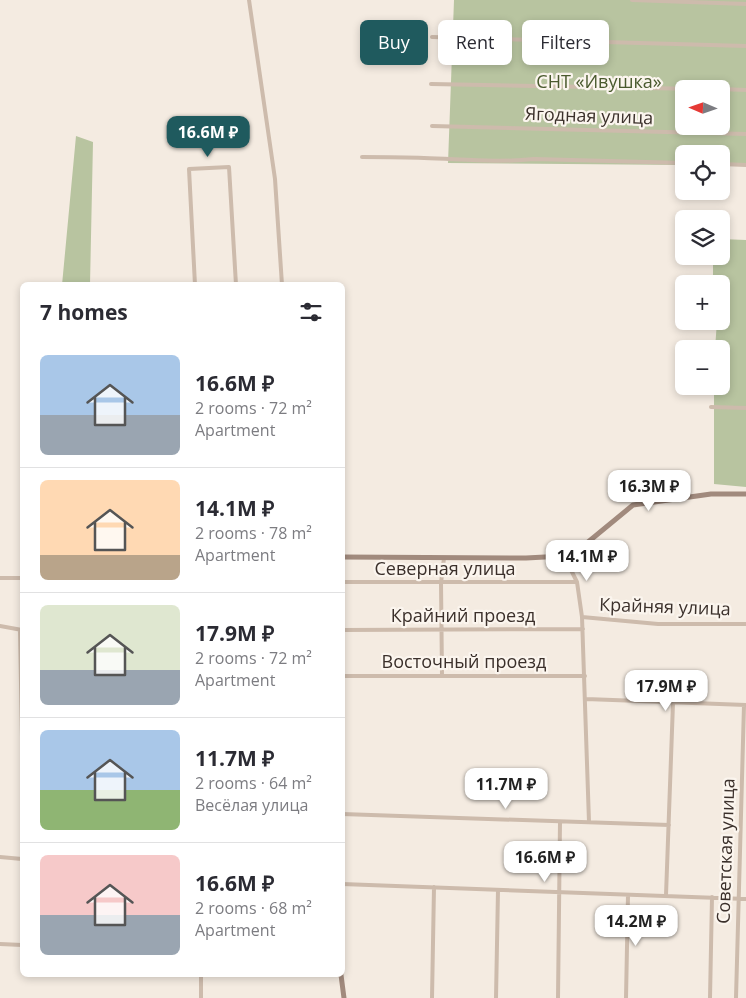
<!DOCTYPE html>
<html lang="en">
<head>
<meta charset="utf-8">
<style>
  :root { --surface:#fff; --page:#f7f7f7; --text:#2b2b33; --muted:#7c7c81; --line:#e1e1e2; --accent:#1f5a5e }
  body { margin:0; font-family:"Open Sans",sans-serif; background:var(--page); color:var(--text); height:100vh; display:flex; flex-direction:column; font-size:19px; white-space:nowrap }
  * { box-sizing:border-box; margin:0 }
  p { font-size:16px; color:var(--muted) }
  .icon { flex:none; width:28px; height:28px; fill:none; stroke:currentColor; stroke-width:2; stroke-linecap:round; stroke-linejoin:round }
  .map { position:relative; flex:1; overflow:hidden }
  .details { position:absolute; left:20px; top:282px; width:325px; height:695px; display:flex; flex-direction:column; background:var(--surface); border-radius:8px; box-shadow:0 2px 8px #0003 }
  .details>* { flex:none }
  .hud { position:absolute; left:360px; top:20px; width:310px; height:45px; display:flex; gap:10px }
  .needle { width:32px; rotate:272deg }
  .controls { position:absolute; left:675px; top:80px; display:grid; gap:10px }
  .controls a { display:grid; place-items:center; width:55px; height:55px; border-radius:8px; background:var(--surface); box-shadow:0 2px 8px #0003; font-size:25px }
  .price { position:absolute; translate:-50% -42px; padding:0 11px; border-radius:10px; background:#fff; color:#222; font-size:16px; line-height:32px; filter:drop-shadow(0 1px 2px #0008) }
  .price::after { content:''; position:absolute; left:50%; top:30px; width:15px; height:11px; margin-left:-8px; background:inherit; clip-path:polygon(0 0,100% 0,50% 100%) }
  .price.active { background:var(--accent); color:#fff }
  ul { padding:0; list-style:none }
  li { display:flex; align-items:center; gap:15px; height:125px; padding:0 20px }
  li+li { border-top:1px solid var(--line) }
  li span { display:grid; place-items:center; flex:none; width:140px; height:100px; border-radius:8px; color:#555 }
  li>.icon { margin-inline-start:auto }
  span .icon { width:60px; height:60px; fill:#fffc; stroke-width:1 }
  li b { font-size:21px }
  h2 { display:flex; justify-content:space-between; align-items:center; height:60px; padding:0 20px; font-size:21px }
  .tag { padding:0 18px; border-radius:8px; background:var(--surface); box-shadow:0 2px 8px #0003; font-size:18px; line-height:45px }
  .tag.active { background:var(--accent); color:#fff }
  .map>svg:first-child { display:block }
</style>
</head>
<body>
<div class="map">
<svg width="746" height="998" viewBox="0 0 746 998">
  <rect width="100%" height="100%" fill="#f4ebe1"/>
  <path fill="#b8c4a0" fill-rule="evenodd" d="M454,0H746V166L721,165V154H684V165L448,163ZM684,89H721V126H684Z
    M76,136L93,142L90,285H62Z
    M721,239L746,240V487L714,484V386H721V349H715L717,321H721V284H713V256H721Z"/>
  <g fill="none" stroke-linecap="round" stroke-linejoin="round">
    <path stroke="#cdbbac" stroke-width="4" d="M249,0L275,179L282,285
      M632,0L746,4
      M432,37L746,46
      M431,84L700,89
      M721,89L746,90
      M432,126L746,134
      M362,157C382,157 403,157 424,158C461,159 497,163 534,159L684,163
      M721,164L746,165
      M195,285L189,169L229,167L236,285
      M711,407L746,408
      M564,556L577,582L582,617L589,822
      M0,578H22
      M342,582H577
      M582,617L658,624H746
      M0,626L22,630
      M20,630L22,737
      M342,630L583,629
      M342,676H585
      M442,676L441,583L444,558
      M586,699L746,705
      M342,814L669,825
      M0,857L22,859
      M342,884L746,899
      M666,895L673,703
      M0,944L22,945
      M201,975V998
      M432,998L434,887
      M496,998L498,890
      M558,998L560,822
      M626,998L628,895
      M710,998L712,897
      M736,998L744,705"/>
    <path stroke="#a18a7d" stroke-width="5" d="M342,557L526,558L564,556L582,547L633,505L711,494H746
      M341,975L344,998"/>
  </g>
  <g text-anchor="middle" stroke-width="4.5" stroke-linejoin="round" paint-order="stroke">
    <g font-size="18" fill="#4a5a2e" stroke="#fbf5ee">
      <text x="599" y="88">СНТ «Ивушка»</text>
    </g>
    <g font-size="18" fill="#3b302b" stroke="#fbf5ee">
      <text transform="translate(589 116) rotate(2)" y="6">Ягодная улица</text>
      <text x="445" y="575">Северная улица</text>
      <text transform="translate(665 607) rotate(2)" y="6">Крайняя улица</text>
      <text x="463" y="622">Крайний проезд</text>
      <text x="464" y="668">Восточный проезд</text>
      <text transform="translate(726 851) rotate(-88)" y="6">Советская улица</text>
    </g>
  </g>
</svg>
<div class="controls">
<a><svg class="needle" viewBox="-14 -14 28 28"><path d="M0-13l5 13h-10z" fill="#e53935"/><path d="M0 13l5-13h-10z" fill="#7c7c81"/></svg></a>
<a><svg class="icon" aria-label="locate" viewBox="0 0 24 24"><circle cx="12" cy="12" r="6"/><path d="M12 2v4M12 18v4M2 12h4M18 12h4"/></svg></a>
<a><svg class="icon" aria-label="layers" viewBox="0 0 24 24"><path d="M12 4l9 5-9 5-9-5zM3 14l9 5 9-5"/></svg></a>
<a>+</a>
<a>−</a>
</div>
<b class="price active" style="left:208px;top:158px">16.6M ₽</b>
<b class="price" style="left:649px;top:512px">16.3M ₽</b>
<b class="price" style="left:587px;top:582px">14.1M ₽</b>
<b class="price" style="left:666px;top:712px">17.9M ₽</b>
<b class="price" style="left:506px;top:810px">11.7M ₽</b>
<b class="price" style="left:545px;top:883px">16.6M ₽</b>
<b class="price" style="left:636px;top:947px">14.2M ₽</b>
<div class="hud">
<a class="tag active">Buy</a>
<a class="tag">Rent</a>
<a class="tag">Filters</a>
</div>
<section class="details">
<h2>7 homes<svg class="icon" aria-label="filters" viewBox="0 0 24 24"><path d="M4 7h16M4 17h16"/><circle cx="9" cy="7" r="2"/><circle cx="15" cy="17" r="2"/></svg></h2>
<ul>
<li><span style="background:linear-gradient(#a9c7e8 60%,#9aa5b1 0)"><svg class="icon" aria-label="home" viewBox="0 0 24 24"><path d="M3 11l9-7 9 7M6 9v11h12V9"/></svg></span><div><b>16.6M ₽</b><p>2 rooms · 72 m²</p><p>Apartment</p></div></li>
<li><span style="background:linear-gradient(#ffd9b3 75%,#b9a48a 0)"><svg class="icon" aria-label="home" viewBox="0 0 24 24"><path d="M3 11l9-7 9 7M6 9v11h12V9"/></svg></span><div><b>14.1M ₽</b><p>2 rooms · 78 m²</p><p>Apartment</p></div></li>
<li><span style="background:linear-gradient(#dfe7d0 65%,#9aa5b1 0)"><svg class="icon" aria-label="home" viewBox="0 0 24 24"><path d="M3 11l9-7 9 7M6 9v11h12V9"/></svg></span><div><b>17.9M ₽</b><p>2 rooms · 72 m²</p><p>Apartment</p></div></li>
<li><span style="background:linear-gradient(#a9c7e8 60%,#8fb573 0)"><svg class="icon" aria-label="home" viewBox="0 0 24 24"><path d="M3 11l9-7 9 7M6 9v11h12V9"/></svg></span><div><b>11.7M ₽</b><p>2 rooms · 64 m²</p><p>Весёлая улица</p></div></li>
<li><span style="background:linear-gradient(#f6c9c9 60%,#9aa5b1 0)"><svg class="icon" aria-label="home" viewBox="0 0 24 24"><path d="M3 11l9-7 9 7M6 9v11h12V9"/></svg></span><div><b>16.6M ₽</b><p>2 rooms · 68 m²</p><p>Apartment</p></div></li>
</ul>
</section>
</div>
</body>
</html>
